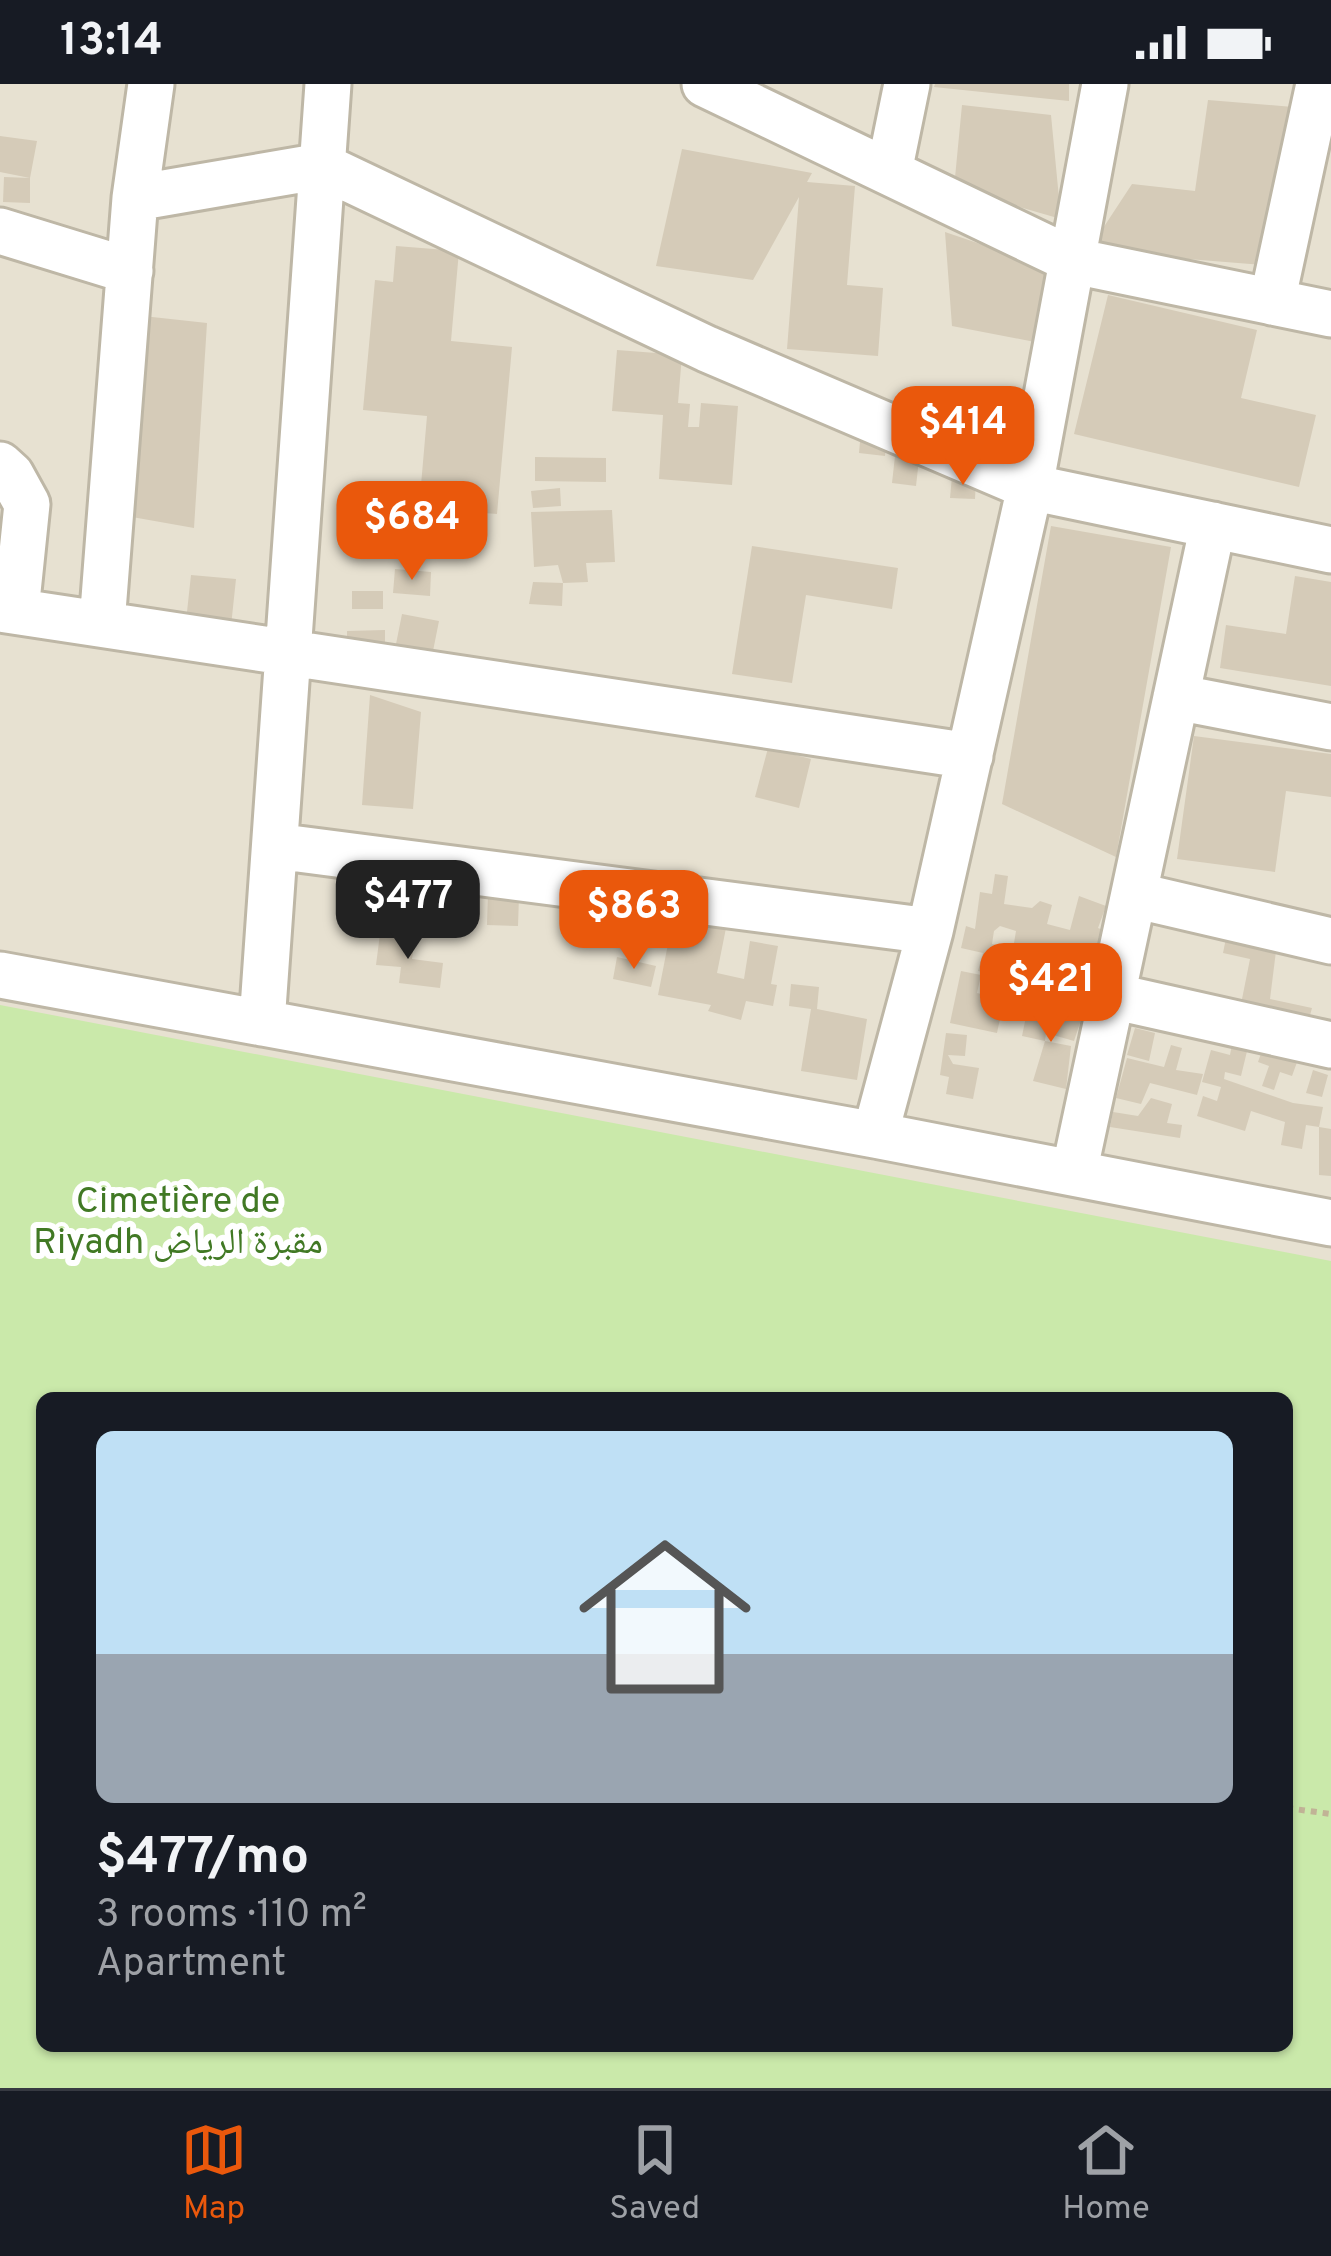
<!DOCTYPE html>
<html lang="en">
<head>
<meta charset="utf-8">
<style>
  :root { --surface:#171b24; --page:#242831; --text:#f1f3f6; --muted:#9ea1a6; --line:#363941; --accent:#ea580c }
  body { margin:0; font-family:Overpass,"Noto Naskh Arabic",sans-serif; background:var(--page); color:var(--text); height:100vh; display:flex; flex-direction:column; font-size:45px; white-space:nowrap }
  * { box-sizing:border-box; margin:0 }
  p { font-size:39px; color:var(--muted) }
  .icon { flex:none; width:66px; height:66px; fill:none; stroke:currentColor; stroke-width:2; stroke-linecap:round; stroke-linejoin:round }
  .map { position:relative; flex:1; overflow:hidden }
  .sheet { position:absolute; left:36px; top:1308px; width:1257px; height:660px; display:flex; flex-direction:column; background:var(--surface); border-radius:18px; box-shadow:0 3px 9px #0004 }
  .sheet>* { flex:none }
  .price { position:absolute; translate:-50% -102px; padding:0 27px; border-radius:24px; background:var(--accent); color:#fff; font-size:39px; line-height:78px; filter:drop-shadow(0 3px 6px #0008) }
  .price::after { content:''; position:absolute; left:50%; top:72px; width:36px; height:27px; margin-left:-18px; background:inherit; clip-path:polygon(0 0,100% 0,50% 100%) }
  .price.active { background:#222; color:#fff }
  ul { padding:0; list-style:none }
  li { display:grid; align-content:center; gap:24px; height:636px; padding:0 60px }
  li span { display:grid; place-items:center; height:372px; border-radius:18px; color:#555 }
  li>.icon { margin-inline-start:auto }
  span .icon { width:216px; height:216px; fill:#fffc; stroke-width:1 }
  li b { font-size:51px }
  .status { display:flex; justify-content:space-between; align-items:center; height:84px; padding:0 60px; background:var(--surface); direction:ltr }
  .status svg { height:33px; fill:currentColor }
  .tabs { display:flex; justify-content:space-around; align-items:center; height:168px; border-top:3px solid var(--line); background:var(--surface); font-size:33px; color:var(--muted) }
  .tabs a { display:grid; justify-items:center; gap:6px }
  .tabs .active { color:var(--accent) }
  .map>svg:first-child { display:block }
</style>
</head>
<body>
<div class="status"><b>13:14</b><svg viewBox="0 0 49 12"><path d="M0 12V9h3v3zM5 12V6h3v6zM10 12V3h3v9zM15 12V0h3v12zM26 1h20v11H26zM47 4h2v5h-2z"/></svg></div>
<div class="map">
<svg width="1331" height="2004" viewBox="0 0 1331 2004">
  <rect width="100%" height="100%" fill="#f3efe3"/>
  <path fill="#e7e1d1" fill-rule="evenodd" d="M0,0H1331V2004H0ZM42,1314H1287V1962H42Z"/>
  <path fill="#cae9aa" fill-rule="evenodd" d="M0,921L1331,1177V2004H0ZM42,1314H1287V1962H42Z"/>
  <path fill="#d5cbb8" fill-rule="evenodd" d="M935,0H1069V17L934,3Z
    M1208,16L1293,23L1263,181L1088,167L1132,100L1195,107Z
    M962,21L1051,31L1061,135L954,104Z
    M0,52L37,57L30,94L0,88Z
    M682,65L812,89L807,98L855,102L847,201L883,204L878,272L787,265L799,113L753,196L656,182Z
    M4,93L30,94V119L3,118Z
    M945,148L1054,185L1040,259L952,242Z
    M396,162L459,167L451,257L512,263L497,430L419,424L427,332L363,326L375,196L393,198Z
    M1108,211L1257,246L1241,314L1316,331L1299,403L1074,350Z
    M143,232L207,239L194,444L132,433L137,388L127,387Z
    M617,266L682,271L678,319L690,320L688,343H699L701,319L738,322L732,401L659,395L663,331L612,327Z
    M861,346L887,349L885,372L859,369Z
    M895,372L919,375L916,402L892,399Z
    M535,373L606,374V398L535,397Z
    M952,392L976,394L975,415L950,414Z
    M560,404L561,422L533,424L531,407Z
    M612,426L615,478L586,479L588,498L563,499L558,481L534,483L531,428Z
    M1051,442L1171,463L1116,773L1002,720Z
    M752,462L898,484L892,525L806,511L792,599L732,590Z
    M395,485L431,488L430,512L393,509Z
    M191,491L236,495L231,542L186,537Z
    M1295,492L1331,498V602L1220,584L1226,541L1286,550Z
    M533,498L563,499L562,522L529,520Z
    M352,507H383V525H352Z
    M402,530L439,537L433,567L396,560Z
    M385,546V571L347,572V547Z
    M370,611L421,628L413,725L362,721Z
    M1194,652L1331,670V713L1286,707L1275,788L1177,775Z
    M768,664L811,675L799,724L755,713Z
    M995,790L1008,792L1004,820L1032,824L1040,817L1052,821L1047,840L1070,846L1079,812L1106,822L1098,844L1106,847L1097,872L1067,861L1060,883L1089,891L1082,918L1052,909L1051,915L1026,908L1030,894L1007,889L1006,894L1022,897L1016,919L1004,916L997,949L950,939L961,887L981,891L977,909L989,912L995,891L978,887L983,869L961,864L966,842L975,845L980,808L992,810ZM1000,842L1016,847L1013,865L992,860L994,847Z
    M488,810L519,812L518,842L487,841Z
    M676,819L729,829L717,889L744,895L750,857L778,862L771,900L777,901L773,922L746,917L741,936L708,927L711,921L658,911Z
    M1227,849L1277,859L1270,915L1312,924L1306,946L1239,930L1250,875L1223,869Z
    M380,850L415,854L412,875L443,879L440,904L399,899L401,883L376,881Z
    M617,873L656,882L651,903L613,895Z
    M791,900L819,903L817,925L867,935L857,996L801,987L811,925L789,922Z
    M1028,923L1081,936L1074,957L1046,949L1045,957L1071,962L1066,1005L1033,997L1045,957L1022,952Z
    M1135,944L1155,949L1149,977L1127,971Z
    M946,949L967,951L965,972L948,971L953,980L979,984L973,1015L946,1010L949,993L940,991Z
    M1233,955L1249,959L1241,992L1225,988L1224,995L1293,1019L1323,1023L1319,1043L1306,1041L1302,1065L1281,1061L1285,1038L1251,1027L1245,1047L1197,1032L1203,1012L1217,1017L1221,1003L1202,998L1211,966L1230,971Z
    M1265,958L1300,970L1292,992L1280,988L1274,1006L1262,1002L1269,982L1258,978Z
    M1171,961L1182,964L1176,986L1203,990L1197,1011L1150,999L1141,1020L1116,1014L1127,974L1164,983Z
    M1313,986L1328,991L1322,1013L1306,1009Z
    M1151,1014L1172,1020L1167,1039L1182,1041L1180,1054L1110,1043L1113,1028L1138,1032Z
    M1319,1043L1331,1045V1092L1319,1091Z"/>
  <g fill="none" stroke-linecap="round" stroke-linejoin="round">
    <defs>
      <path id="minor" d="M705,0L1074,177L1331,230
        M889,88L907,0
        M135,114L322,82L707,265L1030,403L1331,466
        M0,147L130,187
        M1272,218L1319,0
        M0,381L11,391L27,420L16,527
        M0,525L970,672
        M102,540L135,114L151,0
        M1176,613L1331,643
        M275,762L930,847
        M1134,811L1331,857
        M0,891L875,1051L1331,1139
        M1112,912L1331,961
        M262,939L328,0
        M875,1051L930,847L1030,403L1105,0
        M1074,1089L1213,441"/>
    </defs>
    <use href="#minor" stroke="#beb7a6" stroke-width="51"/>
    <path stroke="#c1b396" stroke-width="6" stroke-dasharray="6 6" stroke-linecap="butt" d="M1287,1724L1331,1730"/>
    <use href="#minor" stroke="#fff" stroke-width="45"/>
  </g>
  <g text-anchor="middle" stroke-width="12" stroke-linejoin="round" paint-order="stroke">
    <g font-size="36" fill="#417924" stroke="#fff">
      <text x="178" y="1128">Cimetière de<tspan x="178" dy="41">Riyadh مقبرة الرياض</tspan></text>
    </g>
  </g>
</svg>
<b class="price" style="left:963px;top:404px">$414</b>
<b class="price" style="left:412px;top:499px">$684</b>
<b class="price active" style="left:408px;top:878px">$477</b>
<b class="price" style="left:634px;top:888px">$863</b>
<b class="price" style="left:1051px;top:961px">$421</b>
<section class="sheet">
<ul>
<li><span style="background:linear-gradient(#bfe0f5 60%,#9aa5b1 0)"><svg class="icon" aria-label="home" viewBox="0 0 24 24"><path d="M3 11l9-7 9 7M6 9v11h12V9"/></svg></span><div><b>$477/mo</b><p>3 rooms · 110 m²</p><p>Apartment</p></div></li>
</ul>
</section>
</div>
<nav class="tabs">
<a class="active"><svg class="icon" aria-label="map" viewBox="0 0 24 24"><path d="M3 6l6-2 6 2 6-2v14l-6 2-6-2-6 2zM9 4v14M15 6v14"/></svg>Map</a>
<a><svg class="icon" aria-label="saved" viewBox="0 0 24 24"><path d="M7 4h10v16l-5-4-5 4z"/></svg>Saved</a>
<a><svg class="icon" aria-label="home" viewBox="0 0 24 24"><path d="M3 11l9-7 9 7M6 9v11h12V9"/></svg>Home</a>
</nav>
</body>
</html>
